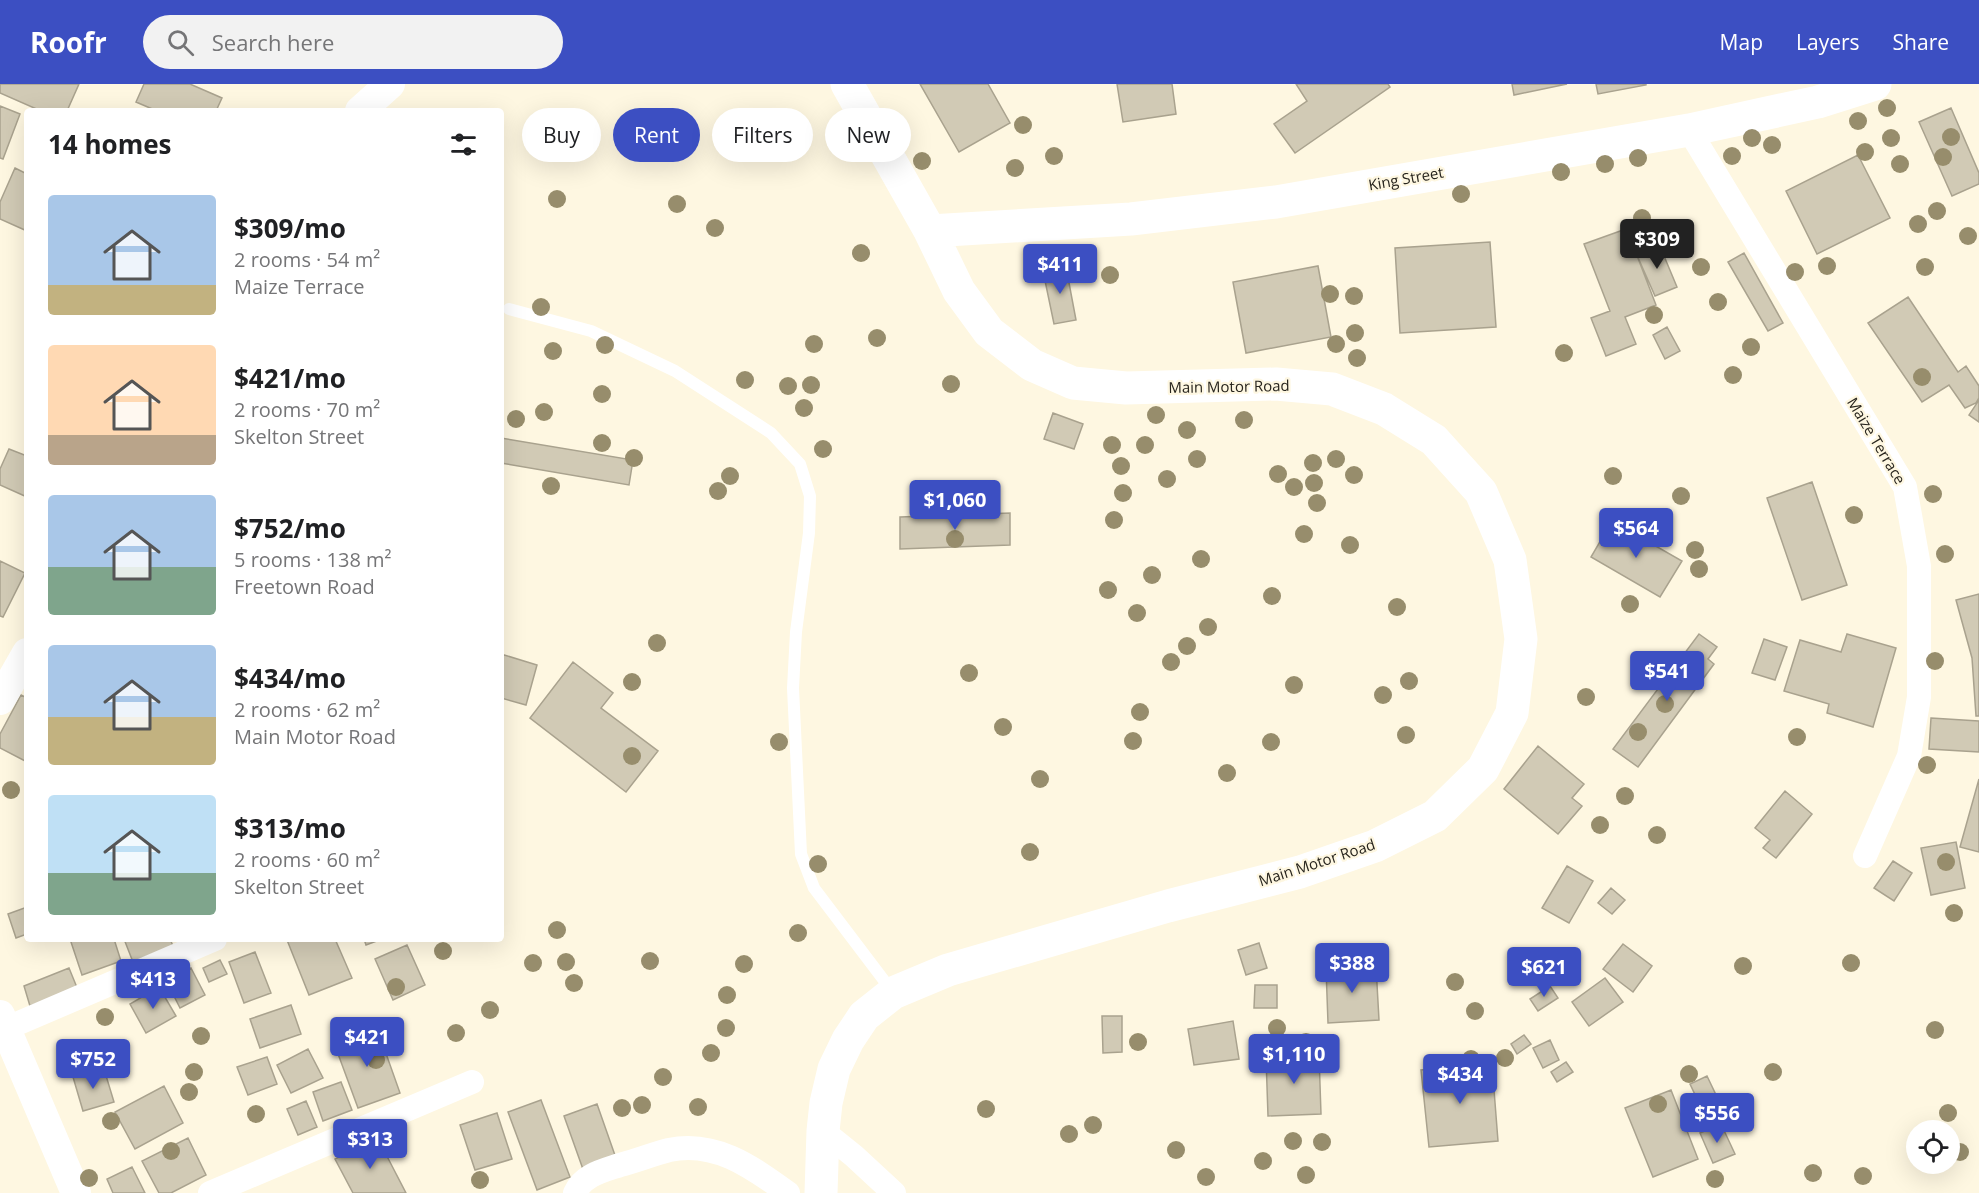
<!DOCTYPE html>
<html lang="en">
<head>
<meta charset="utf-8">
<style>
  :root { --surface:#fff; --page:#f2f2f2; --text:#202124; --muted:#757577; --accent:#3c4fc2 }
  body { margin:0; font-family:"Open Sans",sans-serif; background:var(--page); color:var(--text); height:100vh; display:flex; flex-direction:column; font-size:22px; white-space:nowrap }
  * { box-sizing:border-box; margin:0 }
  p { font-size:20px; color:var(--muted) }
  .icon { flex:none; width:33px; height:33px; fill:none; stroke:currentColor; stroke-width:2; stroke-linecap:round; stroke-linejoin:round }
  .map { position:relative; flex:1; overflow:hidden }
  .sheet { position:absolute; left:24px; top:24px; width:480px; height:834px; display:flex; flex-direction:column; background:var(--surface); border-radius:6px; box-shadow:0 6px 24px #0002 }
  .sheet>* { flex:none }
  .top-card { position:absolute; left:522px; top:24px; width:570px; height:54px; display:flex; gap:12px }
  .controls { position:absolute; left:1906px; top:1036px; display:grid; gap:12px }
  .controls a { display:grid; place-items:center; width:54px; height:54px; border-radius:50%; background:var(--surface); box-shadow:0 6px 24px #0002; font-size:30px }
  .price { position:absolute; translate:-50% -51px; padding:0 14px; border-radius:6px; background:var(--accent); color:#fff; font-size:20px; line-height:39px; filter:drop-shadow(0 2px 3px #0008) }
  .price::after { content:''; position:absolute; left:50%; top:36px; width:18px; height:14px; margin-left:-9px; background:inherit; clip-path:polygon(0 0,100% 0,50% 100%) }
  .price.on { background:#222; color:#fff }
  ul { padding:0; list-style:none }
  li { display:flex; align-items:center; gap:18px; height:150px; padding:0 24px }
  li span { display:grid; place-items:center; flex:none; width:168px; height:120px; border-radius:6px; color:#555 }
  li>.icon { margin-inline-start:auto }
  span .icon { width:72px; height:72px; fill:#fffc; stroke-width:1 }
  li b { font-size:26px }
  h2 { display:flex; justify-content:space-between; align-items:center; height:72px; padding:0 24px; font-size:26px }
  .pill { padding:0 21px; border-radius:27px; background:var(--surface); box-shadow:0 6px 24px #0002; font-size:21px; line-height:54px }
  .pill.on { background:var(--accent); color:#fff }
  header { display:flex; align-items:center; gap:36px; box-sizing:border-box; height:84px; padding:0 30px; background:var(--accent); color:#fff }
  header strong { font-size:28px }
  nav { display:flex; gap:33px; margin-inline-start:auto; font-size:21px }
  .search { width:420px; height:54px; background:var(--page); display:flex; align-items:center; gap:15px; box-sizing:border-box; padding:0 21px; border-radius:33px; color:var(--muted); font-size:22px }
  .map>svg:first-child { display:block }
</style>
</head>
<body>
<header>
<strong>Roofr</strong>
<div class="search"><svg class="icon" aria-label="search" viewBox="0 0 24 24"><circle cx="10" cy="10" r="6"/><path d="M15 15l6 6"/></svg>Search here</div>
<nav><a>Map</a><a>Layers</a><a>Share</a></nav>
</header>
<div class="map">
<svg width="1979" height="1109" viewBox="0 0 1979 1109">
  <rect width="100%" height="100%" fill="#fef7e1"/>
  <path fill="#d1cab5" stroke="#a9a28e" stroke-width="1.5" d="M0,0H79L67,27H41L0,9Z
    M144,0H190L222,14L216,27H157L136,18Z
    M920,0H988L1010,39L959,68Z
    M1117,0H1172L1176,30L1123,38Z
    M1296,0H1388L1390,3L1295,69L1274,40L1307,17Z
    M1512,0H1567L1514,11Z
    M1596,0H1646V1L1598,10Z
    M0,22L20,30L3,75L0,74Z
    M1951,24L1979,89V100L1952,112L1919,38Z
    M1858,71L1890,134L1817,170L1786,107Z
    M15,84L27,90V147L0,135V118Z
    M1637,141L1647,165L1636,169L1656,221L1625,233L1636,260L1606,272L1591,234L1610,227L1584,160Z
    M1490,158L1496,243L1400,249L1395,164Z
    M1659,160L1677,203L1655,212L1636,169Z
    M1744,169L1783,239L1768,247L1728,178Z
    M1318,182L1331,253L1246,269L1233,198Z
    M1066,183L1076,236L1054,240L1043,187Z
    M1908,213L1958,288L1966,282L1979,302V314L1976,319L1965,324L1949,301L1922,318L1868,239Z
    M1667,243L1680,267L1665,275L1653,251Z
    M1979,316V338L1969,331Z
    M1053,329L1083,340L1074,365L1044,355Z
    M501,354L633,376L629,401L501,379Z
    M9,365L27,372V413L0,401V385Z
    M1812,398L1847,501L1802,516L1767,414Z
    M1010,429V461L900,465V433Z
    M1612,437L1682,477L1660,513L1591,473Z
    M0,477L25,489L3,533L0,532Z
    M1979,510V632H1976L1972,574L1956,516Z
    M1699,550L1717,563L1708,575L1714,580L1638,683L1613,665Z
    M1847,550L1896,564L1873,643L1827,629L1829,620L1784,607L1800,556L1841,568Z
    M1764,555L1787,563L1775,596L1752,589Z
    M501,570L537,581L526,621L501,614Z
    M573,578L613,609L601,624L658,667L626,708L530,634Z
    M21,611L27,614V678L0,664V650Z
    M1931,634L1979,637V668L1929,665Z
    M1538,662L1584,700L1572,714L1582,722L1558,750L1504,705Z
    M1979,695V768L1960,763Z
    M1785,707L1812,730L1776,774L1763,764L1770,756L1755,744Z
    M1956,758L1965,804L1931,811L1921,764Z
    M1893,777L1912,789L1894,817L1874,804Z
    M1567,782L1593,797L1569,839L1542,824Z
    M1611,804L1625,816L1612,830L1598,819Z
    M27,823V850L16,854L8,830Z
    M70,855H114L121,877L82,891Z
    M124,855H170L173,862L133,878Z
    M290,855H335L352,894L309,911L287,856Z
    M364,855H382L366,861Z
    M1259,859L1267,884L1246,891L1238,866Z
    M1623,860L1652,882L1633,908L1603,885Z
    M407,861L425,901L393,916L375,875Z
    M255,868L271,909L244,919L229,878Z
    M220,876L227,890L209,898L203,884Z
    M1376,882L1379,936L1328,939L1326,884Z
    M69,884L78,906L30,922L24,902Z
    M191,884L205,911L180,924L166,896Z
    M1605,894L1623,918L1589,942L1572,918Z
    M1255,901H1277V924H1254Z
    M1550,902L1558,914L1538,927L1530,915Z
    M159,903L176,932L146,949L130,920Z
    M291,921L301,950L260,964L250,935Z
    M1102,932H1122V968L1103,969Z
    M1233,937L1239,975L1194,981L1188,945Z
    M377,944L400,1009L358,1024L334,959Z
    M1524,951L1531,960L1517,970L1511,960Z
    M1550,956L1559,976L1543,984L1533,964Z
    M308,965L323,994L291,1009L277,981Z
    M1319,971L1321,1030L1268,1032L1266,973Z
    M267,973L277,1000L248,1011L237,983Z
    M1566,978L1573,988L1557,998L1551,988Z
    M1492,980L1498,1057L1429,1063L1421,986Z
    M104,985L114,1018L83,1027L73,993Z
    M1707,992L1717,1013L1700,1021L1690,1000Z
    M341,998L352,1026L323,1037L313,1008Z
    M164,1002L183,1039L135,1065L115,1028Z
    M1671,1006L1698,1075L1653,1093L1625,1024Z
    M541,1016L570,1093L537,1106L508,1028Z
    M306,1017L317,1043L298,1051L287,1025Z
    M597,1020L617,1077L584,1088L564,1032Z
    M497,1029L512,1075L475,1086L460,1041Z
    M1721,1040L1735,1070L1713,1079L1700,1049Z
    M377,1053L406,1109H353L335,1075Z
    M188,1054L206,1091L171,1109H159L142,1077Z
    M132,1083L145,1109H113L107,1095Z"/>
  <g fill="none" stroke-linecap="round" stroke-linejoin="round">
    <path stroke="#fff" stroke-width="12" d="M509,225L591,247L675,287L771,349L800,380L810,412L809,449L796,548L793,604L801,770L814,804L892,907"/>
    <path stroke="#fff" stroke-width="24" d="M1689,46L1905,403L1919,482V613L1909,672L1865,772
      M0,947L215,855
      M823,1047L854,1072L894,1109
      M210,1109L472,998
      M575,1109C583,1091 602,1087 620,1081C636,1077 653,1070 669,1066C716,1056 753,1084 788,1109"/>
    <path stroke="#fff" stroke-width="30" d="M360,27L390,0
      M0,616L27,569
      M0,931L76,1109"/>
    <path stroke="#fff" stroke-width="33" d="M930,147L1131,135L1276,118L1689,46L1818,18L1875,0
      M821,1109L823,1047L826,1019L834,985L848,956L864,932L893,909L948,886L1168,822L1300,788L1375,762L1435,732L1483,685L1512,629L1521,555L1510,476L1481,408L1434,356L1384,325L1332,305L1276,300L1126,304L1073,299L1032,281L989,248L959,207L930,147L847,0"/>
  </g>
  <g fill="#978d6c">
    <circle cx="1887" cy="24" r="9"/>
    <circle cx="1858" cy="37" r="9"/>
    <circle cx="1023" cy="41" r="9"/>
    <circle cx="1951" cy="53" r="9"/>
    <circle cx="1752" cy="54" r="9"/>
    <circle cx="1891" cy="54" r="9"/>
    <circle cx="1772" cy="61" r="9"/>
    <circle cx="1865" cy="68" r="9"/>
    <circle cx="1054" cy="72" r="9"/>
    <circle cx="1732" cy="72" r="9"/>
    <circle cx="1943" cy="73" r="9"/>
    <circle cx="1638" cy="74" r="9"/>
    <circle cx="922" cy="77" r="9"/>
    <circle cx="1605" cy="80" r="9"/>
    <circle cx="1900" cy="80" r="9"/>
    <circle cx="1015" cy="84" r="9"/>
    <circle cx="1561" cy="88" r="9"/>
    <circle cx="1461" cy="110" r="9"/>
    <circle cx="557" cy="115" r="9"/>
    <circle cx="677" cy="120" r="9"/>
    <circle cx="1937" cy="127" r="9"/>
    <circle cx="1642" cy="134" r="9"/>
    <circle cx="1918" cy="140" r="9"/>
    <circle cx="715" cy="144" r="9"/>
    <circle cx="1968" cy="152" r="9"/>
    <circle cx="861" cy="169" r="9"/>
    <circle cx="1827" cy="182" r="9"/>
    <circle cx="1701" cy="183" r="9"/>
    <circle cx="1925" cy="183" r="9"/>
    <circle cx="1795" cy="188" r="9"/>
    <circle cx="1110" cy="191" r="9"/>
    <circle cx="1330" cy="210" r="9"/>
    <circle cx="1354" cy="212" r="9"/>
    <circle cx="1718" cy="218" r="9"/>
    <circle cx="541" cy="223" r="9"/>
    <circle cx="1654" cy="231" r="9"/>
    <circle cx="1355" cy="249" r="9"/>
    <circle cx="877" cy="254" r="9"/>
    <circle cx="814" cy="260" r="9"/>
    <circle cx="1336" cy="260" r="9"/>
    <circle cx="605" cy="261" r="9"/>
    <circle cx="1751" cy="263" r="9"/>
    <circle cx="553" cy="267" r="9"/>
    <circle cx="1564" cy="269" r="9"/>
    <circle cx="1357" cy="274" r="9"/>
    <circle cx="1733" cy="291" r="9"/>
    <circle cx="1922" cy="293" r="9"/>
    <circle cx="745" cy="296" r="9"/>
    <circle cx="951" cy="300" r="9"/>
    <circle cx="811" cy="301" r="9"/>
    <circle cx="788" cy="302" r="9"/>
    <circle cx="602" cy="310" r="9"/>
    <circle cx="804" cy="324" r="9"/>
    <circle cx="544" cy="328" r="9"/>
    <circle cx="1156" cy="331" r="9"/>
    <circle cx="516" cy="335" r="9"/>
    <circle cx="1244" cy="336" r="9"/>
    <circle cx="1187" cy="346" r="9"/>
    <circle cx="602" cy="359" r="9"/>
    <circle cx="1112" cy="361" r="9"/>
    <circle cx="1145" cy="361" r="9"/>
    <circle cx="823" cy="365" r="9"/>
    <circle cx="634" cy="374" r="9"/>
    <circle cx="1197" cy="375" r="9"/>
    <circle cx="1336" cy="375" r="9"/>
    <circle cx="1313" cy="379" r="9"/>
    <circle cx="1121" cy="382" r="9"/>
    <circle cx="1278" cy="390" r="9"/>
    <circle cx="1354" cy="391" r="9"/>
    <circle cx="730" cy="392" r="9"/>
    <circle cx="1613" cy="392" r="9"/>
    <circle cx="1167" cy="395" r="9"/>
    <circle cx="1314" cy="399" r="9"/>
    <circle cx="551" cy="402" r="9"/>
    <circle cx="1294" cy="403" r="9"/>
    <circle cx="718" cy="407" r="9"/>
    <circle cx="1123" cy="409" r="9"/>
    <circle cx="1933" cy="410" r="9"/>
    <circle cx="1681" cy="412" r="9"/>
    <circle cx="1317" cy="419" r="9"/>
    <circle cx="1854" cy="431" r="9"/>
    <circle cx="1114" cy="436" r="9"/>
    <circle cx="1304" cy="450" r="9"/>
    <circle cx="955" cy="455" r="9"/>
    <circle cx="1350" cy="461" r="9"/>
    <circle cx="1695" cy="466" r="9"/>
    <circle cx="1945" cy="470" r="9"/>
    <circle cx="1201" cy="475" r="9"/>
    <circle cx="1699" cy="485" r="9"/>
    <circle cx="1152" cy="491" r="9"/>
    <circle cx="1108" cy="506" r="9"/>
    <circle cx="1272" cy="512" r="9"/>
    <circle cx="1630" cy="520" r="9"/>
    <circle cx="1397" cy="523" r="9"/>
    <circle cx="1137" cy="529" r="9"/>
    <circle cx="1208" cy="543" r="9"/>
    <circle cx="657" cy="559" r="9"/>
    <circle cx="1187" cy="562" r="9"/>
    <circle cx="1935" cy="577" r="9"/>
    <circle cx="1171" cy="578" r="9"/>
    <circle cx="969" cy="589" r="9"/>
    <circle cx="1686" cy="596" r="9"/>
    <circle cx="1409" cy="597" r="9"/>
    <circle cx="632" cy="598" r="9"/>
    <circle cx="1294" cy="601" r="9"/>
    <circle cx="1383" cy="611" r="9"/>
    <circle cx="1586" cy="613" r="9"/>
    <circle cx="1665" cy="620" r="9"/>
    <circle cx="1140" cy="628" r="9"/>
    <circle cx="1003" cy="643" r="9"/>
    <circle cx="1638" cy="648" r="9"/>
    <circle cx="1406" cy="651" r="9"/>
    <circle cx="1797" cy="653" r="9"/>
    <circle cx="1133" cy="657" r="9"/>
    <circle cx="779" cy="658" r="9"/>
    <circle cx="1271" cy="658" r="9"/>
    <circle cx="632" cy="672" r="9"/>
    <circle cx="1927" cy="681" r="9"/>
    <circle cx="1227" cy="689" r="9"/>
    <circle cx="1040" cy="695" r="9"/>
    <circle cx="11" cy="706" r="9"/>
    <circle cx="1625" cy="712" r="9"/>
    <circle cx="1600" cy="741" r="9"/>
    <circle cx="1657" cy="751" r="9"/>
    <circle cx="1030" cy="768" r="9"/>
    <circle cx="1946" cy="778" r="9"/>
    <circle cx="818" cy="780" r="9"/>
    <circle cx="1954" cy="829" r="9"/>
    <circle cx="557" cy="846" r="9"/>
    <circle cx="798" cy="849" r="9"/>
    <circle cx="443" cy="867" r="9"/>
    <circle cx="650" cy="877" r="9"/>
    <circle cx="566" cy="878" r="9"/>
    <circle cx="533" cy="879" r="9"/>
    <circle cx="1851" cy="879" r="9"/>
    <circle cx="744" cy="880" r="9"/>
    <circle cx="1743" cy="882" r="9"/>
    <circle cx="1455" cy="898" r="9"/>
    <circle cx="574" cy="899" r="9"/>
    <circle cx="396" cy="903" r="9"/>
    <circle cx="727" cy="911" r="9"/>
    <circle cx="490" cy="926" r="9"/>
    <circle cx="1475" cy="927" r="9"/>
    <circle cx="105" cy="933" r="9"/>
    <circle cx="726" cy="944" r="9"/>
    <circle cx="1277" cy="944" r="9"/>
    <circle cx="1935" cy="946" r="9"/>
    <circle cx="456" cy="949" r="9"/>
    <circle cx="201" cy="952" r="9"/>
    <circle cx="1138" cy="958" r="9"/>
    <circle cx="1306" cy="958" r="9"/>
    <circle cx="711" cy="969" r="9"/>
    <circle cx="1505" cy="974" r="9"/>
    <circle cx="1471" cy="975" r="9"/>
    <circle cx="376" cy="976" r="9"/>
    <circle cx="194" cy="988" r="9"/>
    <circle cx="1773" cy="988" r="9"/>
    <circle cx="1689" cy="990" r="9"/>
    <circle cx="663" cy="993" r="9"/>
    <circle cx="189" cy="1008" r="9"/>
    <circle cx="1658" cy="1020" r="9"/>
    <circle cx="642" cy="1021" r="9"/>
    <circle cx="698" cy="1023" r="9"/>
    <circle cx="622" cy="1024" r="9"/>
    <circle cx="986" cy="1025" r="9"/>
    <circle cx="1948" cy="1029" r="9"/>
    <circle cx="256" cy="1030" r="9"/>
    <circle cx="111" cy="1037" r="9"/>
    <circle cx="1093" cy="1041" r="9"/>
    <circle cx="1069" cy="1050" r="9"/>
    <circle cx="1293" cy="1057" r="9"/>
    <circle cx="1322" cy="1058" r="9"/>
    <circle cx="1176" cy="1066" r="9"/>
    <circle cx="171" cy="1067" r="9"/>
    <circle cx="1960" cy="1068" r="9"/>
    <circle cx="1263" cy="1077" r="9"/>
    <circle cx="1813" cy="1089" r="9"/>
    <circle cx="1306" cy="1091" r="9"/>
    <circle cx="1863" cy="1092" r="9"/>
    <circle cx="1206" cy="1093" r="9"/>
    <circle cx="89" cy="1094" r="9"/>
    <circle cx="1715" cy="1095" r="9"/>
    <circle cx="480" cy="1096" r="9"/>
  </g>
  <g text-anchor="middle" stroke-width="4.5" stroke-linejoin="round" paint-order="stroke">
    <g font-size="15" fill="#28251e" stroke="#fef7e1">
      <text transform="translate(1406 95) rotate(-10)" y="5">King Street</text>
      <text transform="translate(1229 303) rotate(-1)" y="5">Main Motor Road</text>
      <text transform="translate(1876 357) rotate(59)" y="5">Maize Terrace</text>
      <text transform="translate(1317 779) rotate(-18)" y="5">Main Motor Road</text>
    </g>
  </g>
</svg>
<div class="controls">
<a><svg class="icon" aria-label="locate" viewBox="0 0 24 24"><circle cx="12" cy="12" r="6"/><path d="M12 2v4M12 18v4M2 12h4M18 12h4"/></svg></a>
</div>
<b class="price on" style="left:1657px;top:186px">$309</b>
<b class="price" style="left:1060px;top:211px">$411</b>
<b class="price" style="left:955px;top:447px">$1,060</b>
<b class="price" style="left:1636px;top:475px">$564</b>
<b class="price" style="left:1667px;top:618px">$541</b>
<b class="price" style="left:1352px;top:910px">$388</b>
<b class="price" style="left:1544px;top:914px">$621</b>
<b class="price" style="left:153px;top:926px">$413</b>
<b class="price" style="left:367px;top:984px">$421</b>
<b class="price" style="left:1294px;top:1001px">$1,110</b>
<b class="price" style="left:93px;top:1006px">$752</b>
<b class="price" style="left:1460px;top:1021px">$434</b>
<b class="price" style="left:1717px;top:1060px">$556</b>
<b class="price" style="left:370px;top:1086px">$313</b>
<div class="top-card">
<a class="pill">Buy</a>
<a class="pill on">Rent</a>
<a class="pill">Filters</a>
<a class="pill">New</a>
</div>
<section class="sheet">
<h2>14 homes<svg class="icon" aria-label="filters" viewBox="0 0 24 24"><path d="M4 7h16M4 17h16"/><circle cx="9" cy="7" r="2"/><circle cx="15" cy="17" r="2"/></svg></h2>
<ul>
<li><span style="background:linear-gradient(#a9c7e8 75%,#c2b280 0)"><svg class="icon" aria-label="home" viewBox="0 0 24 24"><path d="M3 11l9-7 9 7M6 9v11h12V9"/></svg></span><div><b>$309/mo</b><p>2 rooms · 54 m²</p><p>Maize Terrace</p></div></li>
<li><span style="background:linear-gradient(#ffd9b3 75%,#b9a48a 0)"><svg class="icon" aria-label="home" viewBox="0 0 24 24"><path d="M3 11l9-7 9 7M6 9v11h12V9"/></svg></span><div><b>$421/mo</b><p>2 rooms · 70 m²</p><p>Skelton Street</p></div></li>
<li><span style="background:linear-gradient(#a9c7e8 60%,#7fa58c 0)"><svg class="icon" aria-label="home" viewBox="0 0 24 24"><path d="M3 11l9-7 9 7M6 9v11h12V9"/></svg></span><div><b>$752/mo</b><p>5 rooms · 138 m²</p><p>Freetown Road</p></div></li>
<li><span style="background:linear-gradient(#a9c7e8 60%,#c2b280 0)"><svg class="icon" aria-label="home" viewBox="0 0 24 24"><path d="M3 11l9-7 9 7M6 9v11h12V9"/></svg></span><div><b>$434/mo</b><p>2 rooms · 62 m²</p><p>Main Motor Road</p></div></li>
<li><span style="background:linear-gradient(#bfe0f5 65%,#7fa58c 0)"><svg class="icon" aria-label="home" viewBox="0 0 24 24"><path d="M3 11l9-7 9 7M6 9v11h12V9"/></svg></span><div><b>$313/mo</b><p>2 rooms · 60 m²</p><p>Skelton Street</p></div></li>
</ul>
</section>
</div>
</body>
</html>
